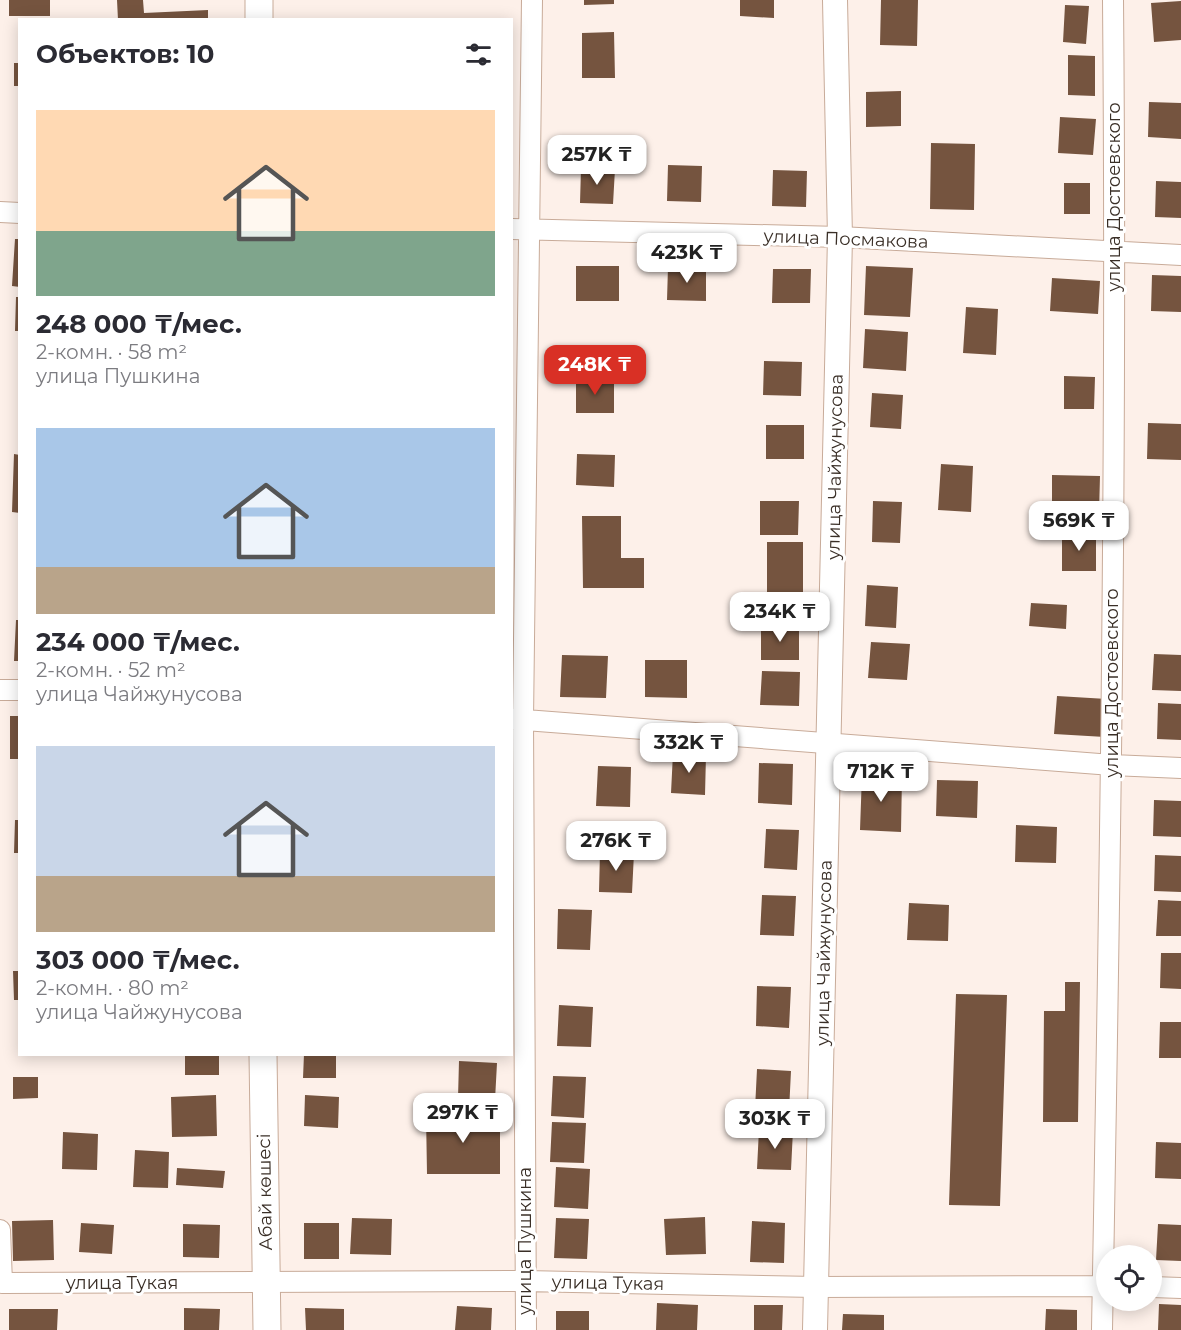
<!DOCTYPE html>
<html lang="ru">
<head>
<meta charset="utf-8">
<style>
  :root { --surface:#fff; --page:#f2f2f3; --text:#2b2b33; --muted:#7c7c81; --accent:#d93025 }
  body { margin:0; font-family:Montserrat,sans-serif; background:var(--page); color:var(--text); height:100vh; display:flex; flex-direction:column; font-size:22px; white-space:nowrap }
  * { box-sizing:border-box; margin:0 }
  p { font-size:20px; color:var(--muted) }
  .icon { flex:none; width:33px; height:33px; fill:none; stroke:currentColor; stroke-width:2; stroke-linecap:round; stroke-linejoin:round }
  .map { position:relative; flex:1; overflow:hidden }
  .drawer { position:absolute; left:18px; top:18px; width:495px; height:1038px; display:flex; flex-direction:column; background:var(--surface); border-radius:0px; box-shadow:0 3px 15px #0003 }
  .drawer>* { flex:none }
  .fabs { position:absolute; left:1096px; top:1245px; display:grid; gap:12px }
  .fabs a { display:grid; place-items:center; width:66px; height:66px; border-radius:50%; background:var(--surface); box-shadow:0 3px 15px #0003; font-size:30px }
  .price { position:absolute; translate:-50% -51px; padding:0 14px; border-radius:12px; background:#fff; color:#222; font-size:20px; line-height:39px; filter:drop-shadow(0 2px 3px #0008) }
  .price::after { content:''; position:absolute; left:50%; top:36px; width:18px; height:14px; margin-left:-9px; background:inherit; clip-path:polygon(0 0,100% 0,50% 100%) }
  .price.on { background:var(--accent); color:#fff }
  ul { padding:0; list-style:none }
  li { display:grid; align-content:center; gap:12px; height:318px; padding:0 18px }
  li span { display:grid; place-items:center; height:186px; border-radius:0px; color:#555 }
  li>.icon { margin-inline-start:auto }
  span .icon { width:108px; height:108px; fill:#fffc; stroke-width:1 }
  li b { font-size:26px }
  h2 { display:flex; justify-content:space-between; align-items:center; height:72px; padding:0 18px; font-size:26px }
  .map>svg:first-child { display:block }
</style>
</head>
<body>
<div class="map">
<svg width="1181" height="1330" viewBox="0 0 1181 1330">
  <rect width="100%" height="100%" fill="#fdf0e9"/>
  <path fill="#75543f" d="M9,0H50V16H9Z
    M117,0H143L144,13L208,10V20H118Z
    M584,0H614V4L584,5Z
    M740,0H774V18L740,16Z
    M881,0H918L917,46L880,45Z
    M1181,1V40L1154,42L1151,3Z
    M1065,5L1089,6L1086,44L1063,42Z
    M614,32L615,78H582V33Z
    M1068,55L1095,56V96L1068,95Z
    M14,63H20V86H14Z
    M901,91V126L866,127V92Z
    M1149,102L1181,103V139L1148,137Z
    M1060,117L1096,119L1093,155L1058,153Z
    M931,143L975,144L974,210L930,209Z
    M668,165L702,166L701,202L667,201Z
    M581,168L615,169L613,204L580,203Z
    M773,170L807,171L806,207L772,206Z
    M1156,181L1181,182V218L1155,217Z
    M1064,183H1090V214H1064Z
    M15,239H20V287L12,286Z
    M576,266H619V301H576Z
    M866,266L913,268L910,317L864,315Z
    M668,267H706V301L667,300Z
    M773,269H811L810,303H772Z
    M1152,275L1181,276V312L1151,311Z
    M1052,278L1100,281L1098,314L1050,311Z
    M16,297H20V331H15Z
    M966,307L998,309L996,355L963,353Z
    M865,329L908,332L906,371L863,368Z
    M764,361L802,362L801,396L763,395Z
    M1064,376L1095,377L1094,409H1064Z
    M576,379H614V413H576Z
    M872,393L903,395L901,429L870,427Z
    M1148,423L1181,424V460L1147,459Z
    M766,425H804V459H766Z
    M14,454L20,455V513L12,512Z
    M577,454L615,455L614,487L576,485Z
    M941,464L973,466L971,512L938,510Z
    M1052,475L1100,476L1099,514H1052Z
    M760,501H799L798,535H760Z
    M873,501L902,502L900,543L872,542Z
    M582,516H621V558H644V588H583Z
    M1062,534H1096V571H1062Z
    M767,542H803V606H767Z
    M867,585L898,587L896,628L865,626Z
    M1031,603L1067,605L1066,629L1029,626Z
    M16,620H20V661H14Z
    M761,626H799V660H761Z
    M871,642L910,644L907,680L868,678Z
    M1154,654L1181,655V691L1152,690Z
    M562,655L608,656L606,698L560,697Z
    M645,660H687V698L645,697Z
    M762,671L800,672L799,706L760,705Z
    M1057,696L1107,699L1105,737L1054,734Z
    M1158,703L1181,704V740L1157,739Z
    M10,716H20V759H10Z
    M673,753L706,755L705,795L671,793Z
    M759,763L793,764L792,805L758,803Z
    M598,766L631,767L630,807L596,806Z
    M862,774L902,776L901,832L860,830Z
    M937,780L978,781L977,818L936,816Z
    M1154,800L1181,801V837L1153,836Z
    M15,820H20V853H14Z
    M1016,825L1057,827L1056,863L1015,862Z
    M766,829L799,830L797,870L764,868Z
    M600,852L634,853L632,893L599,892Z
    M1155,855L1181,856V892L1154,891Z
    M762,895L796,896L794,936L760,935Z
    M1158,900L1181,901V936H1156Z
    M909,903L949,905L948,941L907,940Z
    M558,909L592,910L590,950L557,949Z
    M1161,953H1181V989L1160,988Z
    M13,971H20V1000H14Z
    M1065,982H1080L1078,1122H1043L1044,1011H1065Z
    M757,986L791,987L789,1028L756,1026Z
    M956,994L1007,995L1000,1206L949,1205Z
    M559,1005L593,1007L591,1047L557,1046Z
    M1160,1022H1181V1058H1159Z
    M185,1054H219V1075H185Z
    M304,1054H336V1078H303Z
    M459,1061L497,1063L495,1100L458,1098Z
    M757,1069L791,1071L789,1111L755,1109Z
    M553,1076L586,1077L584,1118L551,1116Z
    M13,1077H38V1098L13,1099Z
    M216,1095L217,1136L172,1137L171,1097Z
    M305,1095L339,1097L338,1128L304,1126Z
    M500,1113V1174H427L426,1114Z
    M552,1122L586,1123L584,1163L550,1162Z
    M759,1129L793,1130L791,1170L757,1169Z
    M63,1132L98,1134L97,1170L62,1169Z
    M1156,1142L1181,1143V1179L1155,1178Z
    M135,1150L169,1152L168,1188L133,1187Z
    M556,1167L590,1169L588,1209L554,1207Z
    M177,1168L225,1171L223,1188L176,1185Z
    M705,1217L706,1254L666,1255L664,1219Z
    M352,1218L392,1219L391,1255L350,1254Z
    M556,1218L589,1219L587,1259L554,1258Z
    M53,1220L54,1260L13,1261L12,1221Z
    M752,1221L785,1223L784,1263L750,1262Z
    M81,1223L114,1225L112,1254L79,1252Z
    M304,1223H339V1259H304Z
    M183,1224L220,1225L219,1258L183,1257Z
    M1158,1224L1181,1225V1261L1156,1260Z
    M657,1303L698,1305L697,1330H656Z
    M1159,1304L1181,1305V1330H1158Z
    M754,1305H783L782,1330H754Z
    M457,1306L492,1308L491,1330H455Z
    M184,1308L220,1309L219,1330H184Z
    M305,1308L344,1309V1330H306Z
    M9,1309H58L57,1330H9Z
    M1046,1309L1077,1310V1330H1045Z
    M556,1311H589V1330H556Z
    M843,1314L884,1315V1330H842Z"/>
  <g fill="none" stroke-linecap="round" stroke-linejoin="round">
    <defs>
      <path id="minor" d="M0,212L20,213
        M512,229L840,237L1181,255
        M0,690H20
        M512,719L1112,765L1181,768
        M0,1230L2,1283L525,1281L816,1287L1107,1286
        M1152,1287L1181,1288
        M526,1330L523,720L532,0
        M1102,1330C1110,887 1117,443 1113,0"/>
      <path id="tertiary" d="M815,1330L840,237L835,0"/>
      <path id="secondary" d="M259,0V20
        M263,1054L267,1330"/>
    </defs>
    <use href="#minor" stroke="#c8ab99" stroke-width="22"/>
    <use href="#tertiary" stroke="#c8ab99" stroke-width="26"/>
    <use href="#secondary" stroke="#c8ab99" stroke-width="29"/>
    <use href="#minor" stroke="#fff" stroke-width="20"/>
    <use href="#tertiary" stroke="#fff" stroke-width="24"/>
    <use href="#secondary" stroke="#fff" stroke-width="27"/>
  </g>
  <g text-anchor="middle" stroke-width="6" stroke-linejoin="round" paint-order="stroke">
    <g font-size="18" fill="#3a2f27" stroke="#fff">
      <text transform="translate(1114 197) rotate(-90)" y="6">улица Достоевского</text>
      <text transform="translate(846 239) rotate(2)" y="6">улица Посмакова</text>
      <text transform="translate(835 467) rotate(-89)" y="6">улица Чайжунусова</text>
      <text transform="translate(1112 683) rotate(-90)" y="6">улица Достоевского</text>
      <text transform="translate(824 953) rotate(-89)" y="6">улица Чайжунусова</text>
      <text transform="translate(265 1192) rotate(-91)" y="6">Абай көшесі</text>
      <text transform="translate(525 1241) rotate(-90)" y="6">улица Пушкина</text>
      <text x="122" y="1289">улица Тукая</text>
      <text transform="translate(608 1283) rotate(1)" y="6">улица Тукая</text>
    </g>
  </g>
</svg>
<div class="fabs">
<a><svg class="icon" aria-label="locate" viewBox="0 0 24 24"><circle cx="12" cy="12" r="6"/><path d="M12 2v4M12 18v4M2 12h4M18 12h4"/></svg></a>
</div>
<b class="price" style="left:597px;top:186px">257K ₸</b>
<b class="price" style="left:687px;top:284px">423K ₸</b>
<b class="price on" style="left:595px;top:396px">248K ₸</b>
<b class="price" style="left:1079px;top:552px">569K ₸</b>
<b class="price" style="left:780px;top:643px">234K ₸</b>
<b class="price" style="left:689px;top:774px">332K ₸</b>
<b class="price" style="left:881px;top:803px">712K ₸</b>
<b class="price" style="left:616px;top:872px">276K ₸</b>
<b class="price" style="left:463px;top:1144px">297K ₸</b>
<b class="price" style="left:775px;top:1150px">303K ₸</b>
<section class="drawer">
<h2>Объектов: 10<svg class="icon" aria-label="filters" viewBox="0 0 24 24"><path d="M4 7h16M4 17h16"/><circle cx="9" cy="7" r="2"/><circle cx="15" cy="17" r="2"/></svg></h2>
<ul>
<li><span style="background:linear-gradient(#ffd9b3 65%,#7fa58c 0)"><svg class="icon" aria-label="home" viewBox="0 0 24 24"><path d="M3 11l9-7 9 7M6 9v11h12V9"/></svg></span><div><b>248 000 ₸/мес.</b><p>2-комн. · 58 m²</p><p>улица Пушкина</p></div></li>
<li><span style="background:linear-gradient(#a9c7e8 75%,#b9a48a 0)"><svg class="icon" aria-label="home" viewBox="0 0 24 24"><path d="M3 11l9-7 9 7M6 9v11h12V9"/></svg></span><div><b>234 000 ₸/мес.</b><p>2-комн. · 52 m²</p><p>улица Чайжунусова</p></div></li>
<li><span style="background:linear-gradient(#c9d6e8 70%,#b9a48a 0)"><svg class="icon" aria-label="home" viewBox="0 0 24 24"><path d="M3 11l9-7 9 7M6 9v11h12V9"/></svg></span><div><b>303 000 ₸/мес.</b><p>2-комн. · 80 m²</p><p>улица Чайжунусова</p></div></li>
</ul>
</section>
</div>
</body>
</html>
